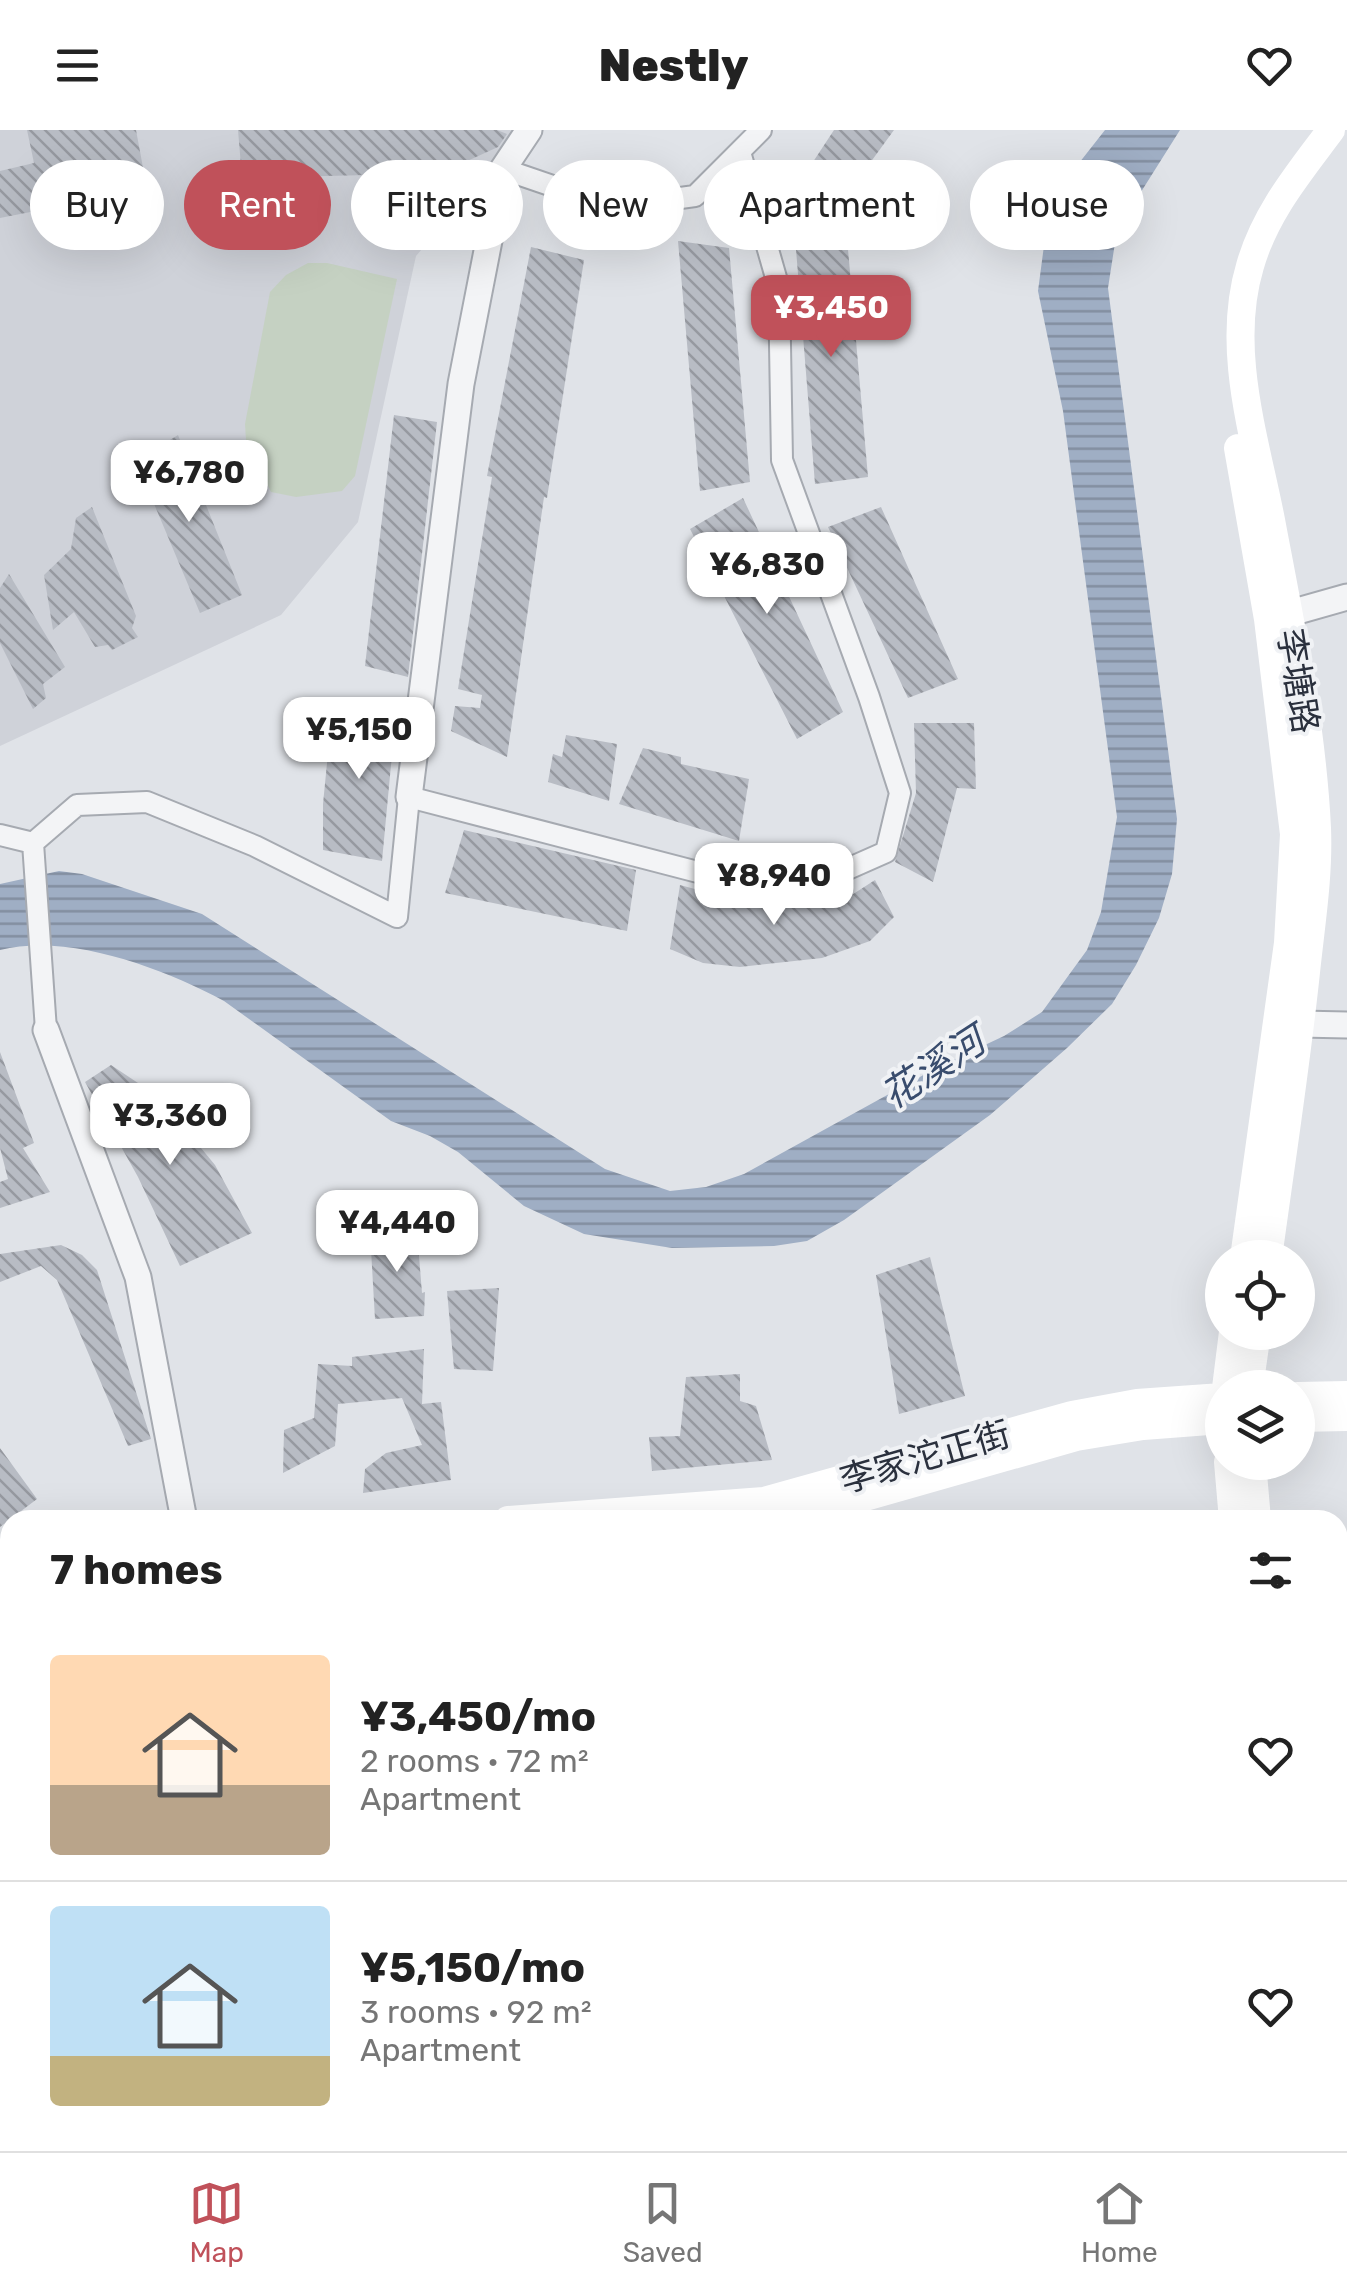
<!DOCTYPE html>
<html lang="en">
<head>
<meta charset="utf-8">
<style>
  :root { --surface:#fff; --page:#f2f2f2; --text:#222; --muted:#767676; --line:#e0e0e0; --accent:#c0515a }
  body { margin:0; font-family:Rubik,"Noto Sans SC",sans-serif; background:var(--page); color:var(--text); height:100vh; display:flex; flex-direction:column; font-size:38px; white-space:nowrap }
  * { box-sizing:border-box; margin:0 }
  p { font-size:32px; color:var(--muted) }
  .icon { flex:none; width:55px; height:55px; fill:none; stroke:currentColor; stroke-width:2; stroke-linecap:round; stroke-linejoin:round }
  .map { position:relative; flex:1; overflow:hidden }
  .sheet { position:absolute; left:0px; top:1380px; width:1348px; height:642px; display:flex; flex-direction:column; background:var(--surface); border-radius:30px 30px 0 0; box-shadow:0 10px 40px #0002 }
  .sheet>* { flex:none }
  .banner { position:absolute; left:30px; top:30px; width:1288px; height:90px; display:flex; gap:20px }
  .tools { position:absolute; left:1205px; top:1110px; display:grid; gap:20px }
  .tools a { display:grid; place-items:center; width:110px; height:110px; border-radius:50%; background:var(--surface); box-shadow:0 10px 40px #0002; font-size:50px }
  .price { position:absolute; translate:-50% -85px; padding:0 22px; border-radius:20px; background:#fff; color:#222; font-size:32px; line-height:65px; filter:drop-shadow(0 2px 5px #0008) }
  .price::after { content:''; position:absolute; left:50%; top:60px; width:30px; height:22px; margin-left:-15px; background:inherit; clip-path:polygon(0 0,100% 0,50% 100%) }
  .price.on { background:var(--accent); color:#fff }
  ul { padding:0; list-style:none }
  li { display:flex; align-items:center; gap:30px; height:250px; padding:0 50px }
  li+li { border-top:2px solid var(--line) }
  li span { display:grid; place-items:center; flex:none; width:280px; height:200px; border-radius:10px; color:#555 }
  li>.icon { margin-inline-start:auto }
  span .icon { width:120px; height:120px; fill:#fffc; stroke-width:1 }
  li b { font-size:42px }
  h2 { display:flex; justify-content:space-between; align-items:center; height:120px; padding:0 50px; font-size:42px }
  .chip { padding:0 35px; border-radius:45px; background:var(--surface); box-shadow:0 10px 40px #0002; font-size:35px; line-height:90px }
  .chip.on { background:var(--accent); color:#fff }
  header { display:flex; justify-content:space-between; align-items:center; height:130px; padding:0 50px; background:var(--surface); font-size:45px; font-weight:800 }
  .menu { display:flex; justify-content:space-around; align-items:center; height:140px; border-top:2px solid var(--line); background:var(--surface); font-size:28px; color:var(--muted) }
  .menu a { display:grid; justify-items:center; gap:5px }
  .menu .on { color:var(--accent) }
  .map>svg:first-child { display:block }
</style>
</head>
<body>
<header><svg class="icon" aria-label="menu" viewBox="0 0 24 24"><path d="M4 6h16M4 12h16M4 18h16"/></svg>Nestly<svg class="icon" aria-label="heart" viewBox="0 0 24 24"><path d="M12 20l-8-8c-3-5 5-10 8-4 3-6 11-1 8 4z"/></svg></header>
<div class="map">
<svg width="1347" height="2021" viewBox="0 0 1347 2021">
  <defs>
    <pattern id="water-rules" width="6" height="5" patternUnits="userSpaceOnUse" patternTransform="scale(2.5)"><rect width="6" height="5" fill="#9faec4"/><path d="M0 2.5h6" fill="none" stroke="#828ea0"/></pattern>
    <pattern id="building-back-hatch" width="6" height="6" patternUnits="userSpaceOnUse" patternTransform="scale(2.5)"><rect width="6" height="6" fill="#b8bcc4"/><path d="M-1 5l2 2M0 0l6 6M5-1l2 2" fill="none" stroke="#9699a0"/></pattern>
  </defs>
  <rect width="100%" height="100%" fill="#e0e3e8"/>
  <path fill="#cfd2d9" d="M0,0H513L488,42L416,126L358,392L281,485L0,616Z"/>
  <path fill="#c5d1c2" d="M308,133H327L397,149L355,346L342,361L296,367L271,362L246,310L245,294L270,162L286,145Z"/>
  <path fill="url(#water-rules)" d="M1105,0H1180L1117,100L1108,158L1177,689L1172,744L1159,788L1136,835L1112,874L1067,918L990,985L844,1090L807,1111L774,1116L672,1118L584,1104L524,1076L458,1022L430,1006L391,991L224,871C162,838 70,803 0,820V754L59,741L82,744L202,784L605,1039L670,1061L706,1057L744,1044L938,937L1004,906L1042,882L1087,820L1101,782L1117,687L1063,281L1038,161L1050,70Z"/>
  <path fill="url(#building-back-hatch)" d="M27,0H136L147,59L0,88V41L34,33Z
    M238,0H497L507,4L498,17L465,32L410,38L409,44L242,48Z
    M834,0H894L846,66L809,38Z
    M795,107L847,108L868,347L815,354Z
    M678,111L729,118L750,352L700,361Z
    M531,117L584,130L547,368L544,367L507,627L451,601L455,576L480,578L482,565L458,559L492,347L487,346Z
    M394,285L437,292L408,547L365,536Z
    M178,305L242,465L200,483L136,331Z
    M743,368L843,582L797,609L690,399Z
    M92,377L136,486L132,498L138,507L112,520L108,515L95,517L74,482L53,500L44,445L71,419L76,388Z
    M881,377L958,549L908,568L828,397Z
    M9,444L65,537L43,554L46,568L33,579L0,513V458Z
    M374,568L397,571L382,731L323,720V674L332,582L371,590Z
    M914,593H974L976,659L957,658L933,752L895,732L916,663Z
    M566,605L617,614L609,671L548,652L553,624L562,627Z
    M643,618L681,627V634L749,649L739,711L619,674Z
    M464,700L636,740L627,801L445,763Z
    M875,750L894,787L870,811L822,828L740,837L703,833L670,819L680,755L761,777L814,778L847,768Z
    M0,922L34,1013L23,1018L50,1062L0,1078V1052L8,1049L0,1018Z
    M111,935L159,967L215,1035L252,1103L180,1136L138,1047L85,952Z
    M417,1101L422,1163L425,1162L424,1186L375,1189L370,1102Z
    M61,1115L82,1125L97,1140L151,1309L128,1316L57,1150L41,1136L0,1152V1124Z
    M930,1127L965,1266L899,1284L876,1145Z
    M499,1158L493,1241L454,1239L447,1161Z
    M424,1219L422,1274L441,1272L451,1350L363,1363L365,1339L386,1323L422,1315L402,1268L338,1274L335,1316L283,1343L284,1300L314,1288L318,1234L352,1236V1227Z
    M740,1244V1271L756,1276L772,1330L652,1341L649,1307L680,1306L686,1247Z
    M0,1318L37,1369L0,1397Z"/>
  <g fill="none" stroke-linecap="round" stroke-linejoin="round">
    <defs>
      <path id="service" d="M1338,1502L1347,1501"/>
      <path id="minor" d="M503,39L614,77L695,66L761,0
        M0,705L33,713L77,675L147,672L255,716L397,787L409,667L740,753L834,745L886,722L900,663L869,567L782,330L779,158L740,22
        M33,713L46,900
        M1338,1854L1347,1855"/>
      <path id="tertiary" d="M1273,488L1347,467
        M409,667L461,254L503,39L529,0
        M1300,894L1347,895
        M46,900L138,1147L184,1390"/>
    </defs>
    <use href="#service" stroke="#a6aab1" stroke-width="14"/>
    <use href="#minor" stroke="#a6aab1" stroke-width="24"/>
    <use href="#tertiary" stroke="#a6aab1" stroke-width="29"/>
    <use href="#service" stroke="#f3f4f6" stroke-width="10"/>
    <use href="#minor" stroke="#f3f4f6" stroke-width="20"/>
    <use href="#tertiary" stroke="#f3f4f6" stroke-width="25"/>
    <path stroke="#fff" stroke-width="28" d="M1238,318L1268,489L1294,704L1288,813L1244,1128
      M1268,1128C1281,1032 1296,937 1306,842C1311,794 1319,746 1317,698C1312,595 1290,491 1271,390C1255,308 1225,219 1250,136C1265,83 1299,43 1331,0
      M1226,1258L1233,1202
      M1249,1258L1257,1202
      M1298,1266L1347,1265
      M1298,1288L1347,1287
      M1228,1332L1233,1390
      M1252,1332L1257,1390
      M508,1390L764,1371L1072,1285L1137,1273L1222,1267
      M769,1390L809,1383L1076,1307L1143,1296L1222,1290
      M0,1539L10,1537
      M0,1563L10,1561
      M1277,2012V2013
      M1245,2013V2012"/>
  </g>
  <g text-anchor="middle" stroke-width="8" stroke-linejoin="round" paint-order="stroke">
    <g font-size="35" fill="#2a303d" stroke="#f0f2f5">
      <text transform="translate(1298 551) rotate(81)" y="12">李塘路</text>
      <text transform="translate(925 1327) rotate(-16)" y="12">李家沱正街</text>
    </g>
    <g font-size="38" font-style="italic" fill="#394c6d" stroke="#f0f2f5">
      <text transform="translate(933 938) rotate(-33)" y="13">花溪河</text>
    </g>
  </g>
</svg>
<div class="tools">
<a><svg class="icon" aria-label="locate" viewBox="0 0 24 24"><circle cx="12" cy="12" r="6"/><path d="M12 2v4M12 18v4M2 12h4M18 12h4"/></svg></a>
<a><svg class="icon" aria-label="layers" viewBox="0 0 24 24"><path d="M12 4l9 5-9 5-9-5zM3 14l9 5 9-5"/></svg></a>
</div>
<b class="price on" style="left:831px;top:230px">¥3,450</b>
<b class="price" style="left:189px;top:395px">¥6,780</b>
<b class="price" style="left:767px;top:487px">¥6,830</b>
<b class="price" style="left:359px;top:652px">¥5,150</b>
<b class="price" style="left:774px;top:798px">¥8,940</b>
<b class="price" style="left:170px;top:1038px">¥3,360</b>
<b class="price" style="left:397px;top:1145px">¥4,440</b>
<div class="banner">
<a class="chip">Buy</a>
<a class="chip on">Rent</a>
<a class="chip">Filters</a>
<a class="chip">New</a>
<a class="chip">Apartment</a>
<a class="chip">House</a>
</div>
<section class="sheet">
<h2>7 homes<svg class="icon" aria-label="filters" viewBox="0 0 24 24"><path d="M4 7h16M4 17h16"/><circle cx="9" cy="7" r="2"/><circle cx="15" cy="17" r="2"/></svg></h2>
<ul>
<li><span style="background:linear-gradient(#ffd9b3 65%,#b9a48a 0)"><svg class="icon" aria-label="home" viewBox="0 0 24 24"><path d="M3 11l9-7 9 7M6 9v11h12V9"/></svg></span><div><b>¥3,450/mo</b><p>2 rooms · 72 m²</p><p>Apartment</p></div><svg class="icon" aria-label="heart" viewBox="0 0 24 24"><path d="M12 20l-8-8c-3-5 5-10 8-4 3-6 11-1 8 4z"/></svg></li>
<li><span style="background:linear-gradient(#bfe0f5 75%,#c2b280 0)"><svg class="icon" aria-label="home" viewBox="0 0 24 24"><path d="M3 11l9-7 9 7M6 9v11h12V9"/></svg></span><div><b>¥5,150/mo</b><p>3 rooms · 92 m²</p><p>Apartment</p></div><svg class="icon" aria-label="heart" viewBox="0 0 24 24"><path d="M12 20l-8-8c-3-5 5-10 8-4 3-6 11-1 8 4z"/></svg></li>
</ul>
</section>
</div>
<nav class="menu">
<a class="on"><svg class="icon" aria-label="map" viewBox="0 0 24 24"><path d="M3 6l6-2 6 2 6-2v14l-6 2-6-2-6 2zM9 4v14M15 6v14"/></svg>Map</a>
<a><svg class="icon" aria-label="saved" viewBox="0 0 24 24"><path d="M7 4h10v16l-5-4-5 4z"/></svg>Saved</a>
<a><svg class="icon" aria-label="home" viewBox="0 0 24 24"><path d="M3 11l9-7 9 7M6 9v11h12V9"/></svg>Home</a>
</nav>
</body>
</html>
